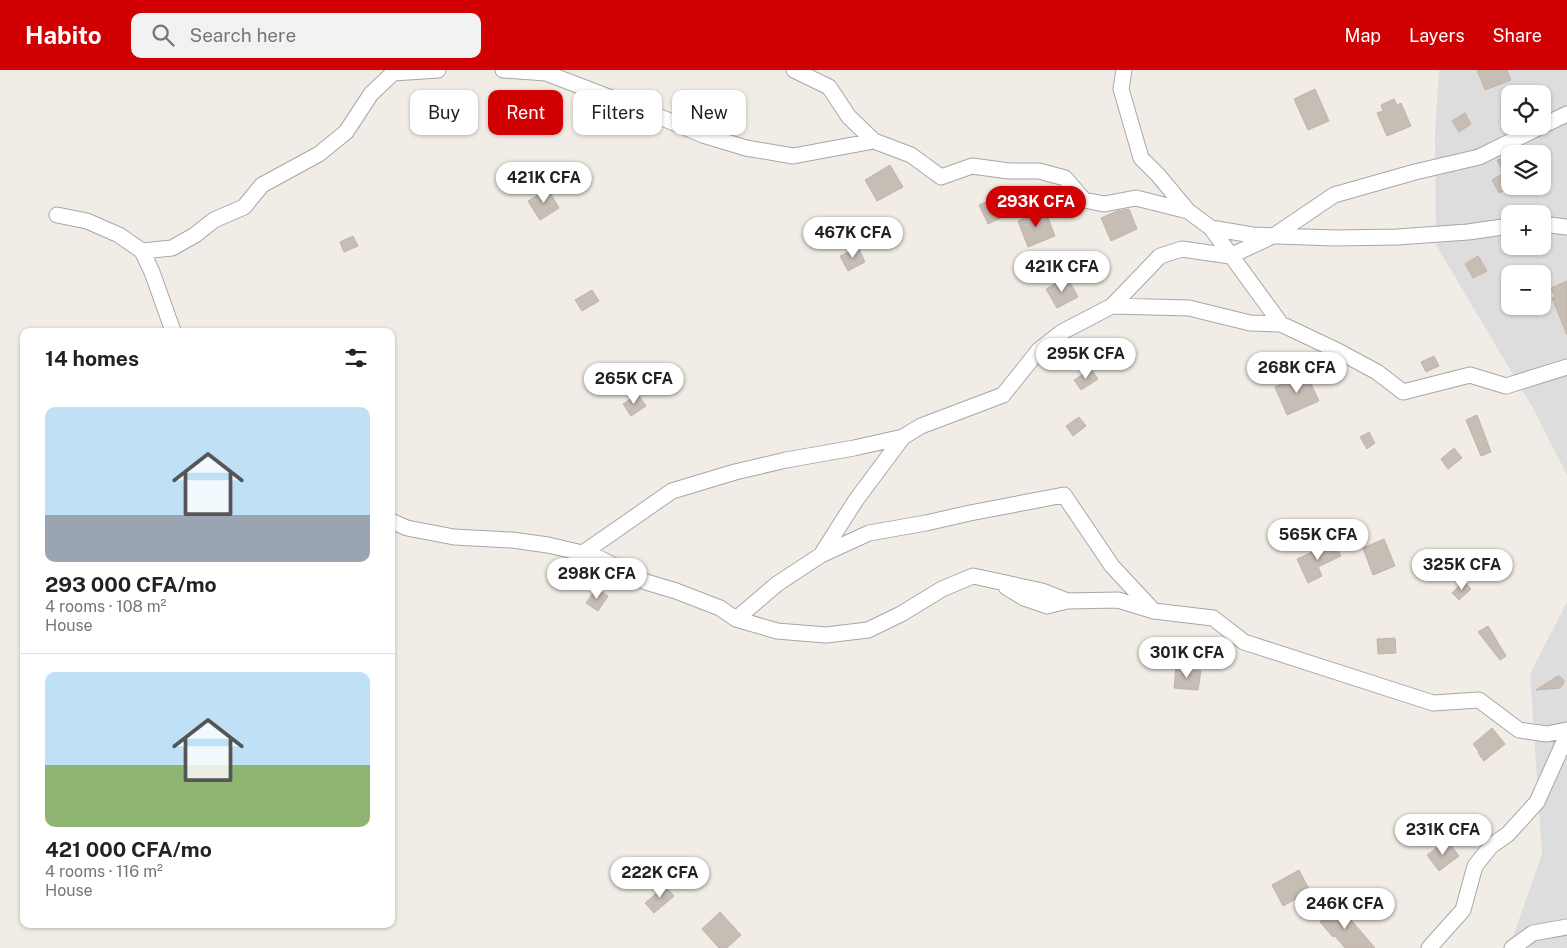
<!DOCTYPE html>
<html lang="en">
<head>
<meta charset="utf-8">
<style>
  :root { --surface:#fff; --page:#f2f2f2; --text:#222; --muted:#767676; --line:#e0e0e0; --accent:#d00003 }
  body { margin:0; font-family:"Public Sans",sans-serif; background:var(--page); color:var(--text); height:100vh; display:flex; flex-direction:column; font-size:19px; white-space:nowrap }
  * { box-sizing:border-box; margin:0 }
  p { font-size:16px; color:var(--muted) }
  .icon { flex:none; width:28px; height:28px; fill:none; stroke:currentColor; stroke-width:2; stroke-linecap:round; stroke-linejoin:round }
  .map { position:relative; flex:1; overflow:hidden }
  .panel { position:absolute; left:20px; top:258px; width:375px; height:600px; display:flex; flex-direction:column; background:var(--surface); border-radius:10px; box-shadow:0 1px 4px #0004 }
  .panel>* { flex:none }
  .top-card { position:absolute; left:410px; top:20px; width:475px; height:45px; display:flex; gap:10px }
  .tools { position:absolute; left:1501px; top:15px; display:grid; gap:10px }
  .tools a { display:grid; place-items:center; width:50px; height:50px; border-radius:10px; background:var(--surface); box-shadow:0 1px 4px #0004; font-size:25px }
  .price { position:absolute; translate:-50% -42px; padding:0 11px; border-radius:18px; background:#fff; color:#222; font-size:16px; line-height:32px; filter:drop-shadow(0 1px 2px #0008) }
  .price::after { content:''; position:absolute; left:50%; top:30px; width:15px; height:11px; margin-left:-8px; background:inherit; clip-path:polygon(0 0,100% 0,50% 100%) }
  .price.active { background:var(--accent); color:#fff }
  ul { padding:0; list-style:none }
  li { display:grid; align-content:center; gap:10px; height:265px; padding:0 25px }
  li+li { border-top:1px solid var(--line) }
  li span { display:grid; place-items:center; height:155px; border-radius:10px; color:#555 }
  li>.icon { margin-inline-start:auto }
  span .icon { width:90px; height:90px; fill:#fffc; stroke-width:1 }
  li b { font-size:21px }
  h2 { display:flex; justify-content:space-between; align-items:center; height:60px; padding:0 25px; font-size:21px }
  .tag { padding:0 18px; border-radius:10px; background:var(--surface); box-shadow:0 1px 4px #0004; font-size:18px; line-height:45px }
  .tag.active { background:var(--accent); color:#fff }
  header { display:flex; align-items:center; gap:30px; box-sizing:border-box; height:70px; padding:0 25px; background:var(--accent); color:#fff }
  header strong { font-size:24px }
  nav { display:flex; gap:28px; margin-inline-start:auto; font-size:18px }
  .search { width:350px; height:45px; background:var(--page); display:flex; align-items:center; gap:12px; box-sizing:border-box; padding:0 18px; border-radius:10px; color:var(--muted); font-size:19px }
  .map>svg:first-child { display:block }
</style>
</head>
<body>
<header>
<strong>Habito</strong>
<div class="search"><svg class="icon" aria-label="search" viewBox="0 0 24 24"><circle cx="10" cy="10" r="6"/><path d="M15 15l6 6"/></svg>Search here</div>
<nav><a>Map</a><a>Layers</a><a>Share</a></nav>
</header>
<div class="map">
<svg width="1567" height="878" viewBox="0 0 1567 878">
  <rect width="100%" height="100%" fill="#f1ede6"/>
  <path fill="#dedddd" fill-rule="evenodd" d="M1439,0H1567V405L1533,338L1436,175L1435,65ZM1510,24H1542V56H1510ZM1510,84H1542V116H1510ZM1510,144H1542V176H1510ZM1510,204H1542V236H1510Z
    M1567,532V878H1509L1542,784L1530,604Z"/>
  <path fill="#c6bdb5" stroke="#c3b3a8" d="M1477,0H1507L1511,10L1485,20Z
    M1315,19L1329,51L1308,60L1294,29Z
    M1394,29L1397,35L1401,33L1411,56L1387,66L1377,43L1383,41L1381,35Z
    M468,32L473,46L450,53L445,40Z
    M527,37L533,51L510,61L504,48Z
    M1465,43L1471,54L1459,62L1452,51Z
    M1510,87V118L1499,123L1492,110L1504,103L1497,90Z
    M890,95L903,117L877,131L865,110Z
    M548,119L559,138L540,150L528,131Z
    M998,126L1007,145L988,154L979,135Z
    M1129,139L1137,159L1111,171L1101,148L1117,141Z
    M1045,140L1055,166L1028,177L1018,151Z
    M353,166L358,176L344,182L340,172Z
    M858,177L865,192L848,201L840,186Z
    M1478,186L1487,201L1473,208L1465,194Z
    M1067,207L1078,227L1057,238L1046,219Z
    M1567,211V265L1552,228L1555,227L1551,218Z
    M592,220L599,231L582,241L575,230Z
    M1434,286L1439,296L1426,302L1421,292Z
    M1091,299L1098,309L1081,320L1074,310Z
    M1306,303L1319,331L1287,345L1275,317Z
    M638,324L646,336L631,346L623,334Z
    M1477,345L1491,382L1481,386L1466,350Z
    M1079,347L1086,356L1073,366L1066,356Z
    M1369,362L1375,373L1367,379L1360,367Z
    M1454,378L1462,388L1448,399L1441,389Z
    M1384,469L1395,496L1373,505L1363,478Z
    M1334,472L1341,486L1318,497L1322,506L1308,513L1297,489Z
    M1464,511L1471,519L1459,530L1452,523Z
    M596,518L608,526L598,541L586,533Z
    M1488,556L1506,586L1500,590L1478,562Z
    M1395,568L1396,583L1378,584L1377,569Z
    M1176,598L1201,601L1198,620L1174,618Z
    M1559,606L1564,610V613L1560,618L1536,620L1556,607Z
    M1492,658L1505,674L1484,691L1478,683L1479,682L1473,674Z
    M1447,770L1459,786L1439,801L1427,785Z
    M1299,800L1310,821L1283,836L1272,815Z
    M665,816L674,826L654,843L645,833Z
    M1340,836L1352,851L1375,878H1345L1335,866L1333,867L1320,852Z
    M720,842L741,865L727,878H719L702,859Z"/>
  <g fill="none" stroke-linecap="round" stroke-linejoin="round">
    <defs>
      <path id="minor" d="M503,0L546,3L648,42L703,65L746,78L793,86L874,71
        M794,0L829,17L849,47L874,71L911,85L941,107L972,96L1009,101H1039L1065,108L1084,130L1104,134L1136,128L1188,141L1211,158L1281,254
        M1124,0L1121,19L1141,88L1158,105L1188,141
        M1542,56L1567,44
        M57,145L87,151L119,165L142,181L152,202L173,261
        M1542,154L1567,157
        M1211,158L1252,165L1335,168L1397,167L1468,162L1510,156
        M142,181L172,178L195,165L214,150L244,137L262,115L319,84L346,62L371,24L393,3L438,0
        M1112,236L1189,238L1250,253L1281,254L1338,281L1377,302L1403,322L1470,305L1506,316L1567,297
        M391,451L407,458L454,467L512,470L548,475L595,486L646,512L676,521L720,538L736,549L777,561L826,565L868,560L901,544L942,519L973,506L1042,521L1067,531
        M583,483L672,421L735,402L786,390L854,378L903,367L921,356L1003,325L1039,280L1062,262L1112,236L1160,186L1182,179L1230,186L1275,165L1334,125L1415,102L1479,87L1542,56
        M821,485L856,430L903,367
        M1006,517L1024,528L1047,536L1067,531L1118,530L1154,541L1213,548L1244,572L1433,633L1479,630L1519,660L1547,664L1567,660
        M736,549L777,514L821,485L869,463L926,453L970,443L1064,425L1112,496L1152,539
        M1429,878L1463,840L1475,796L1491,776L1508,764L1537,732L1563,674
        M1512,878L1533,863L1567,857"/>
    </defs>
    <use href="#minor" stroke="#a7a7a7" stroke-width="17"/>
    <use href="#minor" stroke="#fff" stroke-width="15"/>
  </g>
</svg>
<div class="tools">
<a><svg class="icon" aria-label="locate" viewBox="0 0 24 24"><circle cx="12" cy="12" r="6"/><path d="M12 2v4M12 18v4M2 12h4M18 12h4"/></svg></a>
<a><svg class="icon" aria-label="layers" viewBox="0 0 24 24"><path d="M12 4l9 5-9 5-9-5zM3 14l9 5 9-5"/></svg></a>
<a>+</a>
<a>−</a>
</div>
<b class="price" style="left:544px;top:134px">421K CFA</b>
<b class="price active" style="left:1036px;top:158px">293K CFA</b>
<b class="price" style="left:853px;top:189px">467K CFA</b>
<b class="price" style="left:1062px;top:223px">421K CFA</b>
<b class="price" style="left:1086px;top:310px">295K CFA</b>
<b class="price" style="left:1297px;top:324px">268K CFA</b>
<b class="price" style="left:634px;top:335px">265K CFA</b>
<b class="price" style="left:1318px;top:491px">565K CFA</b>
<b class="price" style="left:1462px;top:521px">325K CFA</b>
<b class="price" style="left:597px;top:530px">298K CFA</b>
<b class="price" style="left:1187px;top:609px">301K CFA</b>
<b class="price" style="left:1443px;top:786px">231K CFA</b>
<b class="price" style="left:660px;top:829px">222K CFA</b>
<b class="price" style="left:1345px;top:860px">246K CFA</b>
<div class="top-card">
<a class="tag">Buy</a>
<a class="tag active">Rent</a>
<a class="tag">Filters</a>
<a class="tag">New</a>
</div>
<section class="panel">
<h2>14 homes<svg class="icon" aria-label="filters" viewBox="0 0 24 24"><path d="M4 7h16M4 17h16"/><circle cx="9" cy="7" r="2"/><circle cx="15" cy="17" r="2"/></svg></h2>
<ul>
<li><span style="background:linear-gradient(#bfe0f5 70%,#9aa5b1 0)"><svg class="icon" aria-label="home" viewBox="0 0 24 24"><path d="M3 11l9-7 9 7M6 9v11h12V9"/></svg></span><div><b>293 000 CFA/mo</b><p>4 rooms · 108 m²</p><p>House</p></div></li>
<li><span style="background:linear-gradient(#bfe0f5 60%,#8fb573 0)"><svg class="icon" aria-label="home" viewBox="0 0 24 24"><path d="M3 11l9-7 9 7M6 9v11h12V9"/></svg></span><div><b>421 000 CFA/mo</b><p>4 rooms · 116 m²</p><p>House</p></div></li>
</ul>
</section>
</div>
</body>
</html>
